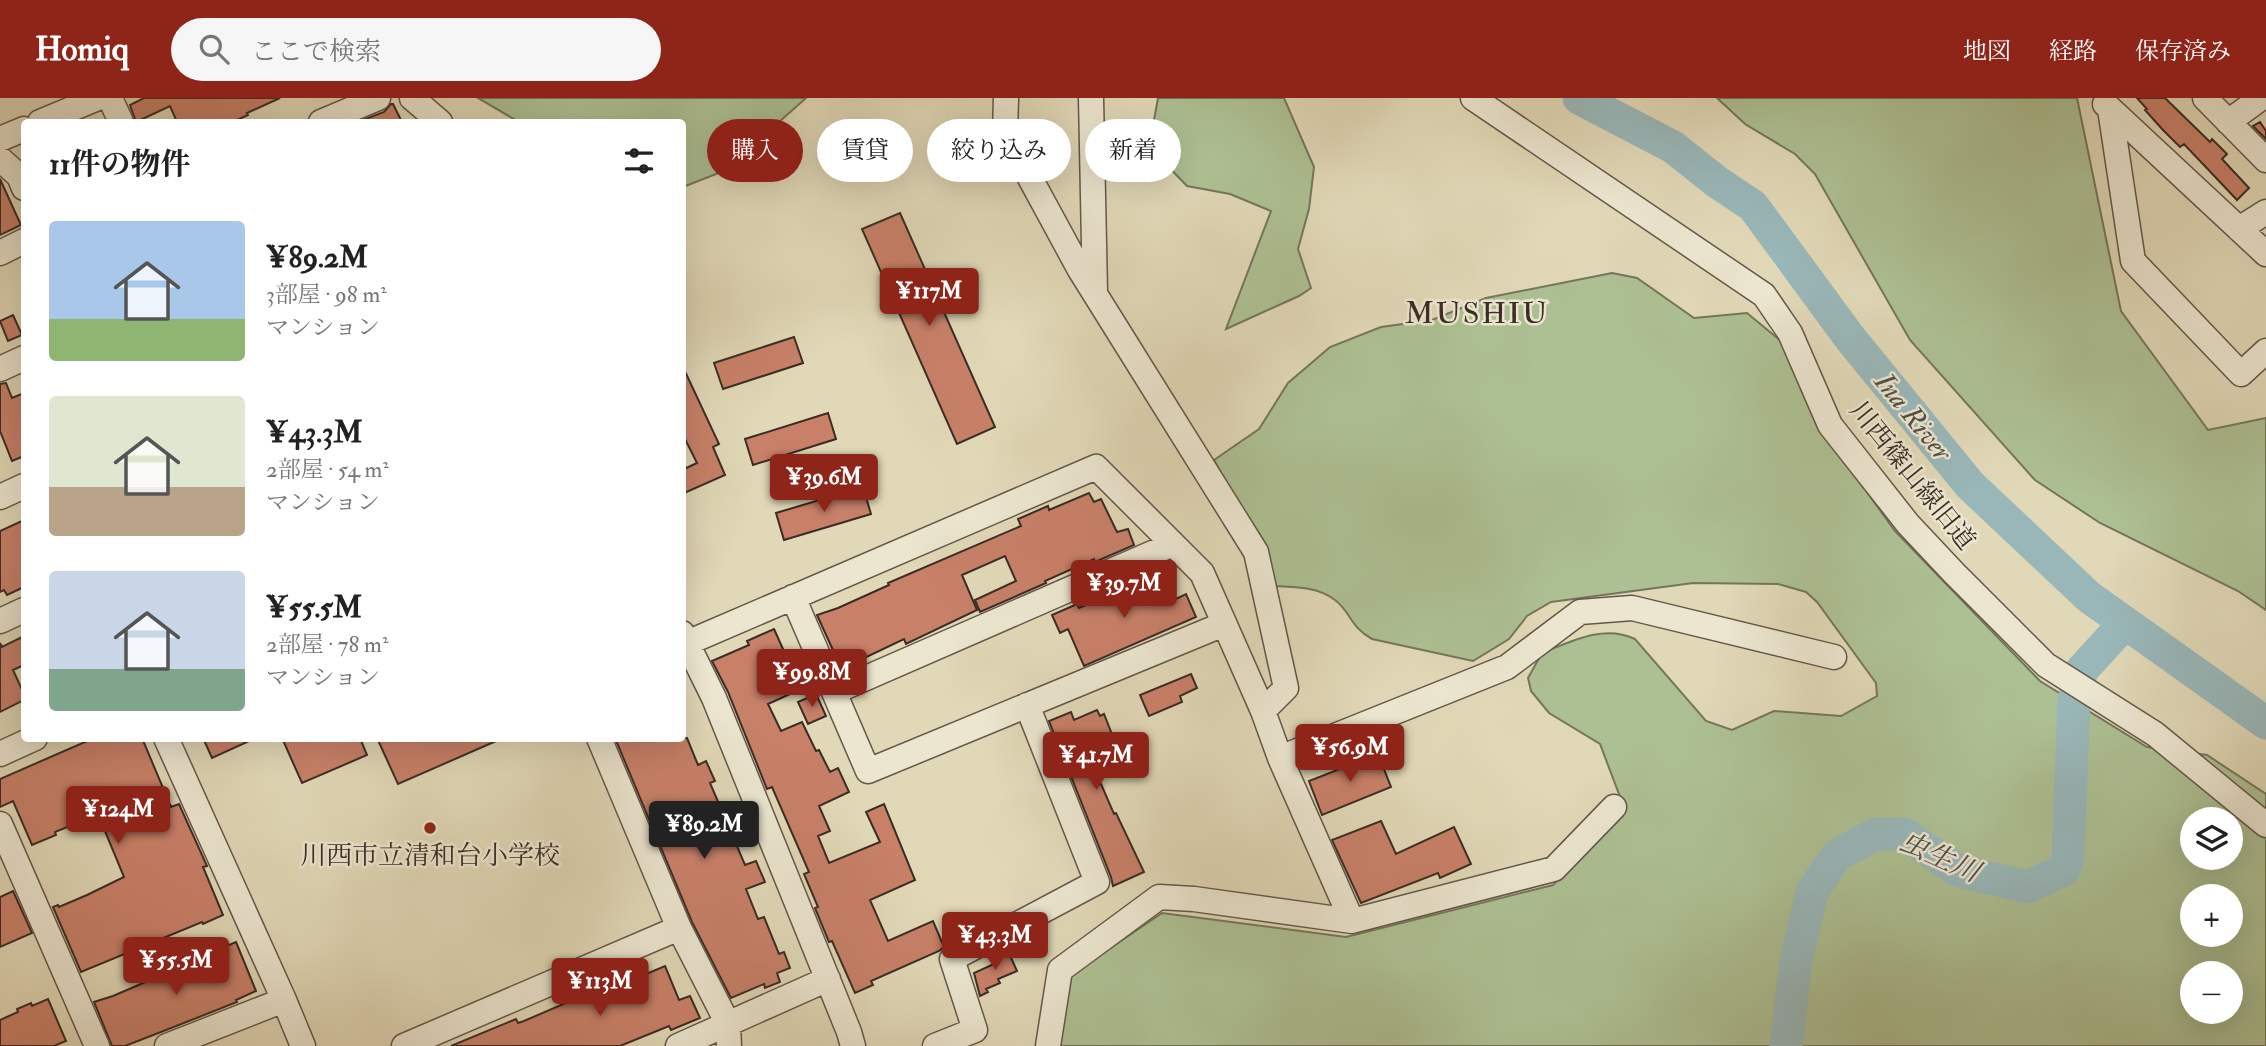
<!DOCTYPE html>
<html lang="ja">
<head>
<meta charset="utf-8">
<style>
  :root { --surface:#fff; --page:#f6f6f6; --text:#222; --muted:#767676; --accent:#8f2418 }
  body { margin:0; font-family:"IM FELL Double Pica","Noto Serif JP",serif; background:var(--page); color:var(--text); height:100vh; display:flex; flex-direction:column; font-size:26px; white-space:nowrap }
  * { box-sizing:border-box; margin:0 }
  p { font-size:23px; color:var(--muted) }
  .icon { flex:none; width:38px; height:38px; fill:none; stroke:currentColor; stroke-width:2; stroke-linecap:round; stroke-linejoin:round }
  .map { position:relative; flex:1; overflow:hidden }
  .details { position:absolute; left:21px; top:21px; width:665px; height:623px; display:flex; flex-direction:column; background:var(--surface); border-radius:7px; box-shadow:0 7px 28px #0002 }
  .details>* { flex:none }
  .guide { position:absolute; left:707px; top:21px; width:665px; height:63px; display:flex; gap:14px }
  .fabs { position:absolute; left:2180px; top:709px; display:grid; gap:14px }
  .fabs a { display:grid; place-items:center; width:63px; height:63px; border-radius:50%; background:var(--surface); box-shadow:0 7px 28px #0002; font-size:35px }
  .price { position:absolute; translate:-50% -60px; padding:0 16px; border-radius:7px; background:var(--accent); color:#fff; font-size:23px; line-height:46px; filter:drop-shadow(0 2px 4px #0008) }
  .price::after { content:''; position:absolute; left:50%; top:42px; width:21px; height:16px; margin-left:-10px; background:inherit; clip-path:polygon(0 0,100% 0,50% 100%) }
  .price.active { background:#222; color:#fff }
  ul { padding:0; list-style:none }
  li { display:flex; align-items:center; gap:21px; height:175px; padding:0 28px }
  li span { display:grid; place-items:center; flex:none; width:196px; height:140px; border-radius:7px; color:#555 }
  li>.icon { margin-inline-start:auto }
  span .icon { width:84px; height:84px; fill:#fffc; stroke-width:1 }
  li b { font-size:30px }
  h2 { display:flex; justify-content:space-between; align-items:center; height:84px; padding:0 28px; font-size:30px }
  .pill { padding:0 24px; border-radius:32px; background:var(--surface); box-shadow:0 7px 28px #0002; font-size:24px; line-height:63px }
  .pill.active { background:var(--accent); color:#fff }
  header { display:flex; align-items:center; gap:42px; box-sizing:border-box; height:98px; padding:0 35px; background:var(--accent); color:#fff }
  header strong { font-size:33px }
  nav { display:flex; gap:38px; margin-inline-start:auto; font-size:24px }
  .search { width:490px; height:63px; background:var(--page); display:flex; align-items:center; gap:18px; box-sizing:border-box; padding:0 24px; border-radius:38px; color:var(--muted); font-size:26px }
  .map>svg:first-child { display:block }
</style>
</head>
<body>
<header>
<strong>Homiq</strong>
<div class="search"><svg class="icon" aria-label="search" viewBox="0 0 24 24"><circle cx="10" cy="10" r="6"/><path d="M15 15l6 6"/></svg>ここで検索</div>
<nav><a>地図</a><a>経路</a><a>保存済み</a></nav>
</header>
<div class="map">
<svg width="2266" height="948" viewBox="0 0 2266 948">
  <rect width="100%" height="100%" fill="#e1d8b7"/>
  <filter id="stains"><feTurbulence type="fractalNoise" baseFrequency=".00286" numOctaves="4"/><feColorMatrix values="0 0 0 0 .2 0 0 0 0 .09 0 0 0 0 .02 0 0 0 .5 -.17"/></filter>
  <radialGradient id="worn" r=".72"><stop offset=".6" stop-color="#630" stop-opacity="0"/><stop offset="1" stop-color="#630" stop-opacity=".3"/></radialGradient>
  <path fill="#adc093" stroke="#74765c" stroke-width="2" fill-rule="evenodd" d="M478,0H806L724,73L683,89L682,24H519Z
    M1158,0H1284L1314,69L1309,111L1298,151L1311,190L1299,198L1226,231L1271,113L1230,96L1187,88L1159,59L1152,33Z
    M1717,0H2077L2121,213L2208,332L2266,320V512L2238,493L2100,425L2035,382L1910,242L1815,76L1795,56L1745,26Z
    M1612,175L1637,180L1694,220L1747,215L1781,243L1817,325L1895,433L2040,583L2147,649L2207,657L2266,696V948H1059L1071,877L1162,815L1346,839L1553,787L1625,712L1600,646L1549,615L1531,593L1528,580L1542,555C1572,543 1604,526 1635,541L1706,623L1732,632L1774,613L1841,618L1877,598L1876,585L1817,504L1806,494L1778,486L1693,485L1551,504L1527,518L1509,541L1473,563L1372,541C1350,529 1351,514 1335,502C1317,488 1292,489 1271,488L1260,449L1214,362L1259,331L1288,285L1330,249L1381,229L1432,222L1486,200ZM2193,721H2231V760H2193ZM2193,798H2231V836H2193ZM2193,875H2231V914H2193Z"/>
  <g fill="none" stroke-linecap="round" stroke-linejoin="round">
    <path stroke="#99b7b9" stroke-width="33" d="M1579,0L1673,49L1717,84L1753,108L1850,240L1970,387L2089,499L2266,625
      M1786,948L1796,863L1812,794L1837,757L1876,736H1904L1959,773L2027,789L2064,772L2068,759L2074,602L2082,572L2125,525"/>
  </g>
  <path fill="#c88069" stroke="#3a2c25" stroke-width="2" d="M144,0H280L247,15L248,17L233,24H177L170,8L136,24L130,7Z
    M2137,0H2165L2210,44L2212,41L2227,56L2222,61L2249,90L2237,102L2184,46L2180,49L2163,32L2145,12L2147,11Z
    M391,6H393L402,24H358L384,14Z
    M2260,24L2266,33V41L2253,28Z
    M0,81L21,127L0,137Z
    M900,115L995,329L957,346L862,131Z
    M13,217L22,237L8,243L0,223Z
    M794,239L803,265L723,291L714,265Z
    M682,267L719,346L713,349L725,377L682,396V372L697,365L682,335Z
    M6,285L12,300L24,295V358L12,363L0,333V286Z
    M828,315L836,341L753,367L745,341Z
    M863,389L871,416L784,442L776,415Z
    M1089,395L1094,404L1101,401L1117,434L1128,431L1134,447L1095,464L1094,461L1045,483L1046,485L980,514L975,502L1016,483L1005,458L962,477L977,512L906,546L904,541L860,562L861,564L842,572L817,517L838,510L889,487L888,485L1021,428L1018,421L1048,408L1049,412Z
    M24,422V489L7,497L4,492L0,494V433Z
    M1161,474L1174,502L1186,496L1196,519L1084,568L1068,531L1060,535L1052,517L1077,506L1079,510L1105,499L1109,507L1142,493L1138,484Z
    M774,531L801,591L768,606L781,633L802,624L816,653L819,652L830,674L838,670L849,694L819,708L830,733L818,738L829,765L880,744L866,714L884,706L915,782L870,802L888,843L933,823L944,849L939,853L871,883L873,887L855,895L832,843L829,844L815,810L818,809L804,776L809,774L772,689L767,691L728,594L712,563L749,547L747,543Z
    M24,538V567L13,572L24,596V602L0,614V545L2,549Z
    M1191,576L1197,590L1180,598L1182,604L1149,618L1140,597Z
    M816,596L826,618L808,626L798,604Z
    M1097,612L1100,618L1104,616L1113,639L1082,652L1097,687L1101,686L1114,716L1116,715L1144,774L1113,788L1111,779L1049,623L1071,614L1074,622Z
    M94,640H142L171,709L179,706L207,768L203,769L223,817L203,826L202,824L81,874L53,809L58,807L59,809L87,797L124,779L98,716L55,734L56,737L32,747L13,703L0,709V681Z
    M203,640H256L212,660Z
    M282,640H360L367,657L302,685Z
    M377,640H503L398,686Z
    M615,640H687L698,667L706,663L715,683L710,685L745,767L756,763L765,784L746,791L758,821L764,819L779,856L784,854L790,870L777,875L780,884L765,890L764,886L731,900L692,824Z
    M1378,656L1391,689L1322,717L1309,683Z
    M1381,723L1396,756L1454,729L1471,766L1440,780L1438,775L1361,805L1332,742Z
    M13,793L32,835L0,849V799Z
    M236,844L256,893L236,902L237,904L161,934L125,948H112L94,904L113,898L150,882V880Z
    M1008,853L1017,873L998,881L1000,885L986,891L988,894L980,898L974,875L994,866L992,860Z
    M665,868L679,902L690,898L700,920L671,932L669,928L620,948H451L516,921L518,925L524,923L584,897L586,900L601,895Z
    M48,901L66,943L54,948H0V922L18,914L17,911L31,905L32,908Z"/>
  <g fill="none" stroke-linecap="round" stroke-linejoin="round">
    <defs>
      <path id="minor" d="M110,0L121,24
        M412,0L440,24
        M1006,0L1005,34L1080,172L1256,454L1286,590L1263,613L1280,660
        M1091,0L1095,195
        M1473,0L1764,197L1790,235L1830,327L1908,426L1954,475L2046,567L2155,636L2266,727
        M2205,0L2266,62
        M2105,6L2266,156
        M2110,11L2133,163L2241,276L2266,253
        M40,24L98,0
        M321,24L378,0
        M2228,24L2261,0
        M0,41L24,31
        M0,61L19,78L24,90
        M2239,131L2266,114
        M0,155L24,143
        M0,271L24,260
        M0,399L24,388
        M793,499L868,673L1224,526
        M0,523L24,512
        M682,535L714,600L849,934L853,948
        M687,545L1096,369L1202,475L1263,613
        M834,594L1173,446
        M166,640L284,902L303,948
        M599,640L679,830L728,926L729,948
        M0,656L35,640
        M0,726L97,948
        M1352,823L1280,660L1507,569L1580,514L1632,510L1834,559
        M167,948L284,902
        M404,948L679,830
        M678,948L828,881
        M935,948L975,932L952,861L1097,784L1027,607
        M1048,948L1060,872L1159,799L1194,801L1352,823L1554,771L1614,709"/>
    </defs>
    <use href="#minor" stroke="#64574a" stroke-width="27"/>
    <use href="#minor" stroke="#ece6d0" stroke-width="24"/>
  </g>
  <circle fill="#8f2418" stroke="#ece6d0" stroke-width="2.5" cx="430" cy="730" r="7"/>
  <g text-anchor="middle" stroke-width="5" stroke-linejoin="round" paint-order="stroke">
    <g font-size="26" fill="#3a2c25" stroke="#ece6d0">
      <text transform="translate(1913 377) rotate(51)" y="9">川西篠山線旧道</text>
    </g>
    <g font-size="26" fill="#3a2c25" stroke="#ece6d0">
      <text x="430" y="766">川西市立清和台小学校</text>
    </g>
    <g font-size="28" font-style="italic" fill="#524f4a" stroke="#ece6d0">
      <text transform="translate(1914 318) rotate(51)" y="10">Ina River</text>
      <text transform="translate(1940 758) rotate(24)" y="10">虫生川</text>
    </g>
    <g font-size="30" letter-spacing="2" fill="#3a2c25" stroke="#ece6d0">
      <text x="1477" y="225">MUSHIU</text>
    </g>
  </g>
  <rect width="100%" height="100%" filter="url(#stains)"/>
  <rect width="100%" height="100%" fill="url(#worn)"/>
</svg>
<div class="fabs">
<a><svg class="icon" aria-label="layers" viewBox="0 0 24 24"><path d="M12 4l9 5-9 5-9-5zM3 14l9 5 9-5"/></svg></a>
<a>+</a>
<a>−</a>
</div>
<b class="price" style="left:929px;top:230px">¥117M</b>
<b class="price" style="left:824px;top:416px">¥39.6M</b>
<b class="price" style="left:1124px;top:522px">¥39.7M</b>
<b class="price" style="left:812px;top:611px">¥99.8M</b>
<b class="price" style="left:1350px;top:686px">¥56.9M</b>
<b class="price" style="left:1096px;top:694px">¥41.7M</b>
<b class="price" style="left:118px;top:748px">¥124M</b>
<b class="price active" style="left:704px;top:763px">¥89.2M</b>
<b class="price" style="left:995px;top:874px">¥43.3M</b>
<b class="price" style="left:176px;top:899px">¥55.5M</b>
<b class="price" style="left:600px;top:920px">¥113M</b>
<div class="guide">
<a class="pill active">購入</a>
<a class="pill">賃貸</a>
<a class="pill">絞り込み</a>
<a class="pill">新着</a>
</div>
<section class="details">
<h2>11件の物件<svg class="icon" aria-label="filters" viewBox="0 0 24 24"><path d="M4 7h16M4 17h16"/><circle cx="9" cy="7" r="2"/><circle cx="15" cy="17" r="2"/></svg></h2>
<ul>
<li><span style="background:linear-gradient(#a9c7e8 70%,#8fb573 0)"><svg class="icon" aria-label="home" viewBox="0 0 24 24"><path d="M3 11l9-7 9 7M6 9v11h12V9"/></svg></span><div><b>¥89.2M</b><p>3部屋 · 98 m²</p><p>マンション</p></div></li>
<li><span style="background:linear-gradient(#dfe7d0 65%,#b9a48a 0)"><svg class="icon" aria-label="home" viewBox="0 0 24 24"><path d="M3 11l9-7 9 7M6 9v11h12V9"/></svg></span><div><b>¥43.3M</b><p>2部屋 · 54 m²</p><p>マンション</p></div></li>
<li><span style="background:linear-gradient(#c9d6e8 70%,#7fa58c 0)"><svg class="icon" aria-label="home" viewBox="0 0 24 24"><path d="M3 11l9-7 9 7M6 9v11h12V9"/></svg></span><div><b>¥55.5M</b><p>2部屋 · 78 m²</p><p>マンション</p></div></li>
</ul>
</section>
</div>
</body>
</html>
